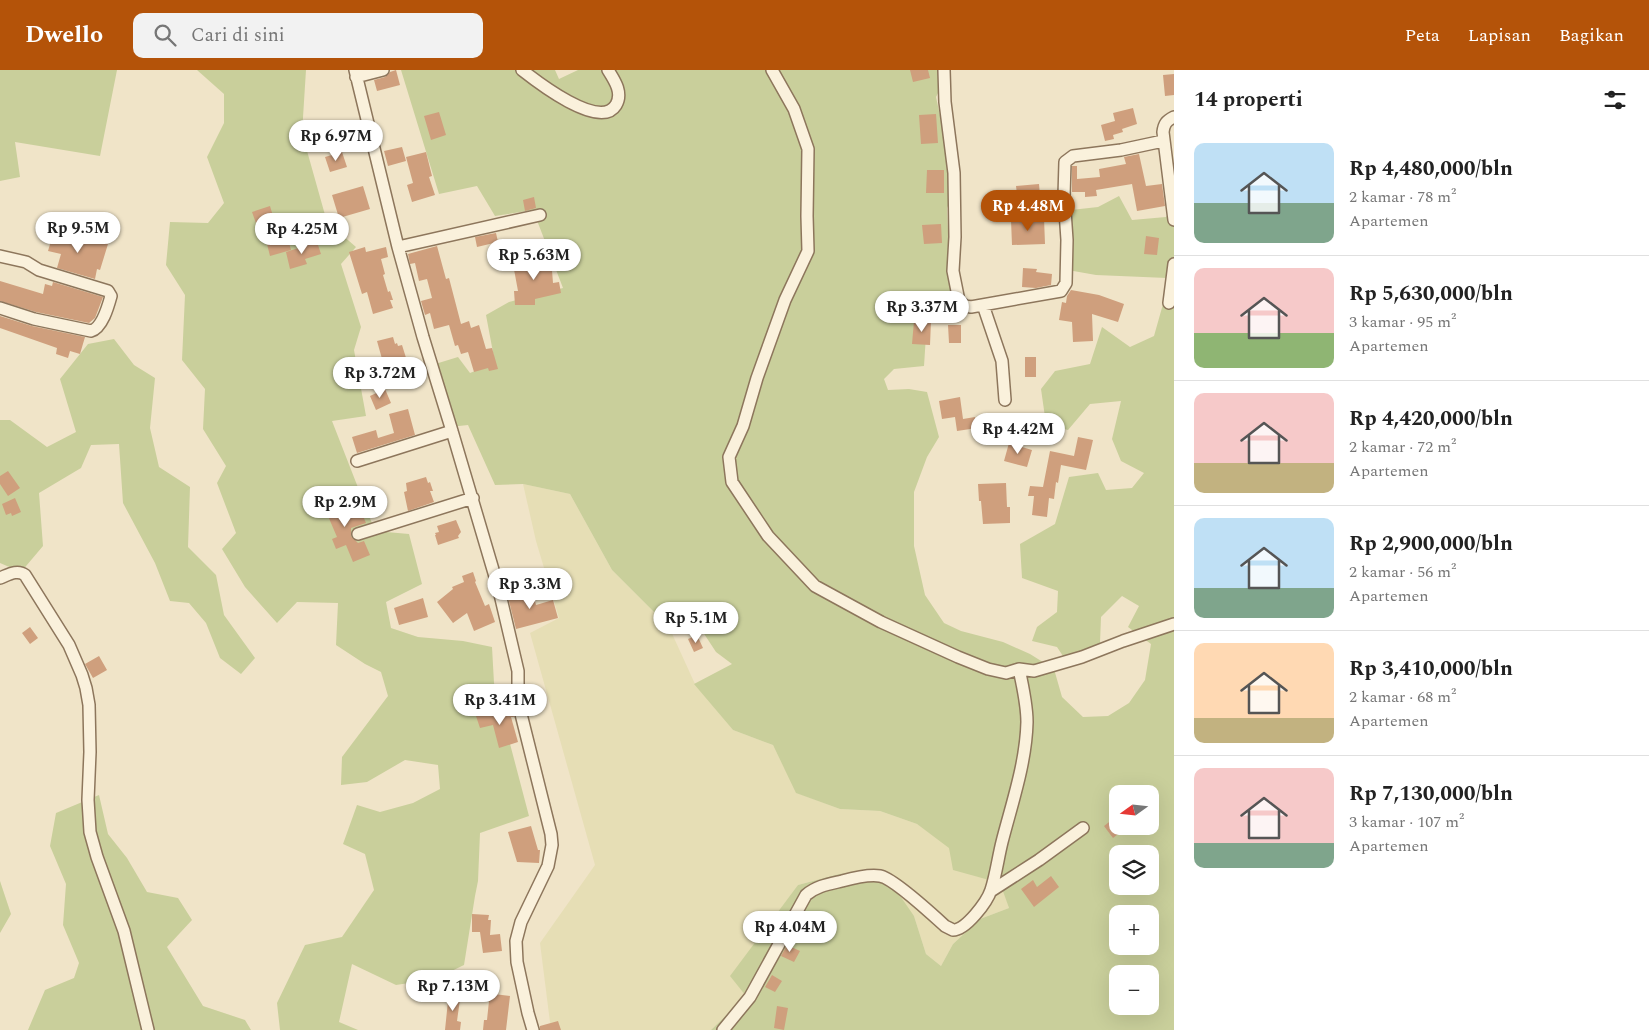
<!DOCTYPE html>
<html lang="id">
<head>
<meta charset="utf-8">
<style>
  :root { --surface:#fff; --page:#f2f2f2; --text:#222; --muted:#767676; --line:#e0e0e0; --accent:#b45309 }
  body { margin:0; font-family:Spectral,serif; background:var(--page); color:var(--text); height:100vh; display:flex; flex-direction:column; font-size:19px; white-space:nowrap }
  * { box-sizing:border-box; margin:0 }
  p { font-size:16px; color:var(--muted) }
  .icon { flex:none; width:28px; height:28px; fill:none; stroke:currentColor; stroke-width:2; stroke-linecap:round; stroke-linejoin:round }
  .map { position:relative; flex:1; overflow:hidden }
  .sheet { display:flex; flex-direction:column; background:var(--surface); width:475px }
  .sheet>* { flex:none }
  .needle { width:32px; rotate:255deg }
  .tools { position:absolute; left:1109px; top:715px; display:grid; gap:10px }
  .tools a { display:grid; place-items:center; width:50px; height:50px; border-radius:10px; background:var(--surface); box-shadow:0 5px 20px #0002; font-size:25px }
  .price { position:absolute; translate:-50% -42px; padding:0 11px; border-radius:18px; background:#fff; color:#222; font-size:16px; line-height:32px; filter:drop-shadow(0 1px 2px #0008) }
  .price::after { content:''; position:absolute; left:50%; top:30px; width:15px; height:11px; margin-left:-8px; background:inherit; clip-path:polygon(0 0,100% 0,50% 100%) }
  .price.active { background:var(--accent); color:#fff }
  ul { padding:0; list-style:none }
  li { display:flex; align-items:center; gap:15px; height:125px; padding:0 20px }
  li+li { border-top:1px solid var(--line) }
  li span { display:grid; place-items:center; flex:none; width:140px; height:100px; border-radius:10px; color:#555 }
  li>.icon { margin-inline-start:auto }
  span .icon { width:60px; height:60px; fill:#fffc; stroke-width:1 }
  li b { font-size:21px }
  h2 { display:flex; justify-content:space-between; align-items:center; height:60px; padding:0 20px; font-size:21px }
  header { display:flex; align-items:center; gap:30px; box-sizing:border-box; height:70px; padding:0 25px; background:var(--accent); color:#fff }
  header strong { font-size:24px }
  nav { display:flex; gap:28px; margin-inline-start:auto; font-size:18px }
  .search { width:350px; height:45px; background:var(--page); display:flex; align-items:center; gap:12px; box-sizing:border-box; padding:0 18px; border-radius:10px; color:var(--muted); font-size:19px }
  main { display:flex; flex:1; min-height:0 }
  .map>svg:first-child { display:block }
</style>
</head>
<body>
<header>
<strong>Dwello</strong>
<div class="search"><svg class="icon" aria-label="search" viewBox="0 0 24 24"><circle cx="10" cy="10" r="6"/><path d="M15 15l6 6"/></svg>Cari di sini</div>
<nav><a>Peta</a><a>Lapisan</a><a>Bagikan</a></nav>
</header>
<main>
<div class="map">
<svg width="1174" height="960" viewBox="0 0 1174 960">
  <rect width="100%" height="100%" fill="#f0e4c8"/>
  <path fill="#e6deb5" d="M523,414L570,424L612,500L669,557L695,614L733,660L773,675L797,723L840,739L880,741L917,754L1001,813L1009,838L980,849L953,874L941,896L926,884L914,846L870,801L839,804L798,815L746,926L711,960H551L540,873L595,795L530,563L559,548L536,471Z"/>
  <path fill="#c9cf9b" fill-rule="evenodd" d="M0,0H117L100,86L15,72L20,107L0,111Z
    M197,0H306L302,63L327,152L356,177L341,194L361,257L354,280L366,346L332,351L375,461L409,464L422,514L386,532L391,558L418,567L463,571L492,577L494,613L529,746L480,763L478,811L475,826L464,895L435,909L396,915L352,894L339,952L358,960H280L277,933L305,875L342,867L374,820L365,784L343,774L357,735L380,742L413,733L440,719L438,695L405,690L367,712L341,715L342,687L388,626L381,602L365,594L336,575L338,533L297,532L277,553L245,517L222,479L236,463L217,413L226,396L203,359L205,319L182,290L185,225L166,195L170,152L208,153L224,133L207,87L224,53V24Z
    M401,0H555L559,9L578,0H950L936,27L948,83L961,108L947,138L949,184L954,239L927,250L924,296L894,299L884,309L888,320L909,319L927,322L939,367L927,387L914,422V476L925,525L944,553L961,561L1003,572L1030,584L1054,599L1062,627L1083,647L1108,646L1129,633L1145,610L1151,574L1128,557L1139,536L1122,526L1101,547L1100,573L1065,589L1057,577L1032,571L1037,557L1057,542L1058,521L1022,508L1020,474L1055,454L1069,407L1098,403L1106,420L1132,418L1144,403L1121,391L1112,369L1121,331L1090,334L1068,360L1046,354L1041,319L1055,301L1090,294L1102,257L1130,277L1154,266L1165,227L1167,208L1096,205L1062,199V141L1098,137L1119,126L1132,150L1166,147L1174,135V960H711L746,926L730,906L798,815L839,804L870,801L885,804L914,846L926,884L941,896L953,874L980,849L1009,838L1000,813L953,800L949,778L917,754L880,741L840,739L796,723L773,675L733,660L694,614L732,594L716,582L693,547L669,557L612,500L570,424L523,414L495,415L468,355L450,357L432,295L458,287L470,303L495,293L486,245L509,232L563,218L533,140L495,146L477,116L439,124ZM1118,724H1150V756H1118ZM1118,784H1150V816H1118ZM1118,844H1150V876H1118ZM1118,904H1150V936H1118Z
    M114,269L134,295L155,308L150,358L159,397L190,417L188,477L216,505L224,545L255,588L241,604L220,588L206,553L189,533L170,531L155,493L123,433L119,374L91,375L81,398L39,423L43,476L21,502L0,493V350H10L47,377L76,362L60,309L88,274Z
    M99,725L108,764L127,788L147,822L178,828L192,850L167,877L203,936L245,950L251,960H28L45,920L74,908L79,893L63,855L66,814L50,776L56,743Z
    M0,811L11,844L0,863Z"/>
  <path fill="#cf9f7d" d="M396,0L400,15L377,21L374,10L385,7L390,2Z
    M910,0H928L930,8L913,12Z
    M1174,4V25L1165,26L1163,5Z
    M1133,38L1137,54L1122,59L1123,62L1113,65L1114,69L1105,71L1101,55L1115,51L1113,43Z
    M439,42L446,65L431,70L424,46Z
    M936,44L938,73L921,74L919,45Z
    M402,77L406,91L388,96L384,81Z
    M342,82L347,97L330,102L325,87Z
    M426,82L432,106L429,107L435,125L412,132L407,115L413,113L406,87Z
    M1139,84L1146,116L1162,114L1165,136L1137,141L1132,114L1096,120L1097,126L1085,127V122H1072V96H1077V109L1100,107L1099,99L1126,94L1124,87Z
    M927,100H944V123H926Z
    M1039,114L1040,125L1036,126L1037,131L1018,133L1016,116Z
    M363,116L370,139L339,148L332,125Z
    M534,127L536,138L525,141L523,130Z
    M270,136L276,156L284,154L291,180L270,186L267,174L270,173L264,154L257,156L252,142Z
    M1044,148L1045,174L1012,175L1011,150Z
    M941,154L942,173L924,174L922,155Z
    M54,161L67,165L68,163L93,170L94,169L108,174L100,200L97,199L95,209L57,198L61,184L48,181Z
    M496,163L498,172L477,177L475,167Z
    M1146,166L1159,168L1157,185L1144,184Z
    M317,172L321,184L305,189L307,194L290,199L286,182Z
    M437,176L446,209L449,208L461,254L469,251L471,258L479,255L486,279L492,278L498,299L489,301L488,298L474,302L468,282L461,284L458,275L455,276L449,255L434,259L430,243L425,245L421,231L432,228L427,209L419,211L415,193L410,194L408,184Z
    M365,177L366,182L386,177L388,187L381,189L385,204L383,205L388,222L390,221L393,230H390L393,238L373,244L367,222L362,224L349,182Z
    M536,188V189L551,188L553,213L559,212L561,223L535,229V235H515L514,221H518L513,194Z
    M1023,198L1037,199L1036,202L1052,204L1051,215L1036,218L1022,217Z
    M0,211L43,224L45,214L52,216L53,212L103,227L95,248L89,253L36,242L0,231Z
    M1071,220L1099,225L1124,234L1118,252L1092,244L1093,271L1073,272L1072,252L1059,250L1062,232L1066,233L1067,226Z
    M0,246L32,256L85,267L80,284L70,281L68,288L56,284L57,278L0,258Z
    M914,251H931L930,275L912,274Z
    M948,255H961V273H949Z
    M393,267L395,274L397,273L398,276L402,275L407,291L400,293L402,299L386,303L377,271Z
    M1025,287H1036V307H1025Z
    M385,319L391,333L376,340L370,326Z
    M960,327L963,349L975,347L977,358L957,361L955,347L942,349L939,331Z
    M408,339L415,365L357,383L352,367L376,360L378,368L394,363L389,344Z
    M1000,352L1014,355L1009,370L996,367Z
    M1078,367L1093,370L1086,400L1061,395L1058,413L1056,412L1054,429L1049,428L1047,447L1032,445L1034,426H1028L1030,416L1043,417L1050,381L1074,386Z
    M1009,373L1032,380L1027,397L1004,391Z
    M8,401L20,418L8,426L0,414V406Z
    M426,407L428,413L430,412L433,421H430L434,432L408,441L404,422L407,421L406,413Z
    M1006,413L1007,437H1010V453L983,454L981,431H979L978,414Z
    M339,425L347,446L361,441L366,453L351,458V466L358,473L364,471L370,485L353,492L346,475L336,479L332,469L337,467L328,446L325,447L320,433Z
    M15,428L21,442L12,446L11,443L6,445L2,434Z
    M456,450L461,462L458,466L459,468L438,475L435,465H436L435,463L439,462L437,456Z
    M473,502L476,511L475,512L485,536L489,534L495,552L474,561L467,543L453,553L437,532L453,519L452,517L464,512L462,506Z
    M531,517L536,535L553,530L558,548L516,559L508,527L521,523L520,520Z
    M423,528L428,547L399,555L394,538Z
    M30,557L38,568L30,574L22,563Z
    M697,565L703,578L694,582L688,569Z
    M99,586L107,600L93,608L85,594Z
    M512,638L514,647H511L518,672L499,678L493,655L480,658L476,646L486,643L487,645Z
    M1113,749L1122,761L1113,768L1104,756Z
    M531,756L538,780H540L539,793L517,792L508,762Z
    M1051,806L1059,817L1034,837L1021,819L1033,810L1037,817Z
    M472,844L489,845L488,850H491L490,865L500,864L502,881L483,883L480,862H472Z
    M787,875L800,881L794,892L781,886Z
    M772,905L782,911L775,922L765,917Z
    M449,921L461,922L457,951L461,952L460,960H445Z
    M486,923L510,926L506,960H483L484,950H487L489,931H485Z
    M777,936L788,938L784,960L774,958Z
    M558,951L561,960H540V956Z"/>
  <g fill="none" stroke-linecap="round" stroke-linejoin="round">
    <defs>
      <path id="minor" d="M355,0L398,177L423,267L452,361L499,520L518,601V632L551,764L552,775L548,796L521,852L516,871L517,892L528,943L533,960
        M522,0C536,11 600,61 616,35C623,23 615,11 608,0
        M772,0L794,39L808,79L807,146L808,181L785,230L757,308L743,356L729,387L732,412L768,466L815,516L881,552L958,587L988,599L1006,603L1019,599L1034,601L1082,587L1123,571L1174,554
        M944,0L945,32L954,103L955,167L953,201L959,231L965,236L971,237L1061,221L1066,213L1067,170L1064,126L1065,92L1073,86L1121,80L1163,71
        M356,7L383,0
        M1174,47C1166,51 1164,54 1163,62L1174,150
        M398,177L540,145
        M0,186L26,192L39,200L108,221L111,226C108,237 102,258 91,261L34,249L0,238
        M1169,233L1174,194
        M983,235L1002,291L1005,330
        M357,391L452,361
        M358,464L473,428
        M0,508C8,505 17,499 25,505L69,575L82,605L86,618L89,635L90,682L88,730L90,762L97,787L124,861L148,960
        M991,821L1039,790L1083,758
        M723,960L750,927L806,825C816,816 829,814 842,811C853,808 868,804 880,806C893,808 933,845 945,856L953,860C966,860 987,832 991,820C996,805 998,788 1002,772C1012,733 1026,693 1027,652C1027,635 1023,617 1019,599"/>
    </defs>
    <use href="#minor" stroke="#8d765c" stroke-width="14"/>
    <use href="#minor" stroke="#faf1dc" stroke-width="11"/>
  </g>
</svg>
<div class="tools">
<a><svg class="needle" viewBox="-14 -14 28 28"><path d="M0-13l5 13h-10z" fill="#e53935"/><path d="M0 13l5-13h-10z" fill="#767676"/></svg></a>
<a><svg class="icon" aria-label="layers" viewBox="0 0 24 24"><path d="M12 4l9 5-9 5-9-5zM3 14l9 5 9-5"/></svg></a>
<a>+</a>
<a>−</a>
</div>
<b class="price" style="left:336px;top:92px">Rp 6.97M</b>
<b class="price active" style="left:1028px;top:162px">Rp 4.48M</b>
<b class="price" style="left:78px;top:184px">Rp 9.5M</b>
<b class="price" style="left:302px;top:185px">Rp 4.25M</b>
<b class="price" style="left:534px;top:211px">Rp 5.63M</b>
<b class="price" style="left:922px;top:263px">Rp 3.37M</b>
<b class="price" style="left:380px;top:329px">Rp 3.72M</b>
<b class="price" style="left:1018px;top:385px">Rp 4.42M</b>
<b class="price" style="left:345px;top:458px">Rp 2.9M</b>
<b class="price" style="left:530px;top:540px">Rp 3.3M</b>
<b class="price" style="left:696px;top:574px">Rp 5.1M</b>
<b class="price" style="left:500px;top:656px">Rp 3.41M</b>
<b class="price" style="left:790px;top:883px">Rp 4.04M</b>
<b class="price" style="left:453px;top:942px">Rp 7.13M</b>
</div>
<section class="sheet">
<h2>14 properti<svg class="icon" aria-label="filters" viewBox="0 0 24 24"><path d="M4 7h16M4 17h16"/><circle cx="9" cy="7" r="2"/><circle cx="15" cy="17" r="2"/></svg></h2>
<ul>
<li><span style="background:linear-gradient(#bfe0f5 60%,#7fa58c 0)"><svg class="icon" aria-label="home" viewBox="0 0 24 24"><path d="M3 11l9-7 9 7M6 9v11h12V9"/></svg></span><div><b>Rp 4,480,000/bln</b><p>2 kamar · 78 m²</p><p>Apartemen</p></div></li>
<li><span style="background:linear-gradient(#f6c9c9 65%,#8fb573 0)"><svg class="icon" aria-label="home" viewBox="0 0 24 24"><path d="M3 11l9-7 9 7M6 9v11h12V9"/></svg></span><div><b>Rp 5,630,000/bln</b><p>3 kamar · 95 m²</p><p>Apartemen</p></div></li>
<li><span style="background:linear-gradient(#f6c9c9 70%,#c2b280 0)"><svg class="icon" aria-label="home" viewBox="0 0 24 24"><path d="M3 11l9-7 9 7M6 9v11h12V9"/></svg></span><div><b>Rp 4,420,000/bln</b><p>2 kamar · 72 m²</p><p>Apartemen</p></div></li>
<li><span style="background:linear-gradient(#bfe0f5 70%,#7fa58c 0)"><svg class="icon" aria-label="home" viewBox="0 0 24 24"><path d="M3 11l9-7 9 7M6 9v11h12V9"/></svg></span><div><b>Rp 2,900,000/bln</b><p>2 kamar · 56 m²</p><p>Apartemen</p></div></li>
<li><span style="background:linear-gradient(#ffd9b3 75%,#c2b280 0)"><svg class="icon" aria-label="home" viewBox="0 0 24 24"><path d="M3 11l9-7 9 7M6 9v11h12V9"/></svg></span><div><b>Rp 3,410,000/bln</b><p>2 kamar · 68 m²</p><p>Apartemen</p></div></li>
<li><span style="background:linear-gradient(#f6c9c9 75%,#7fa58c 0)"><svg class="icon" aria-label="home" viewBox="0 0 24 24"><path d="M3 11l9-7 9 7M6 9v11h12V9"/></svg></span><div><b>Rp 7,130,000/bln</b><p>3 kamar · 107 m²</p><p>Apartemen</p></div></li>
</ul>
</section>
</main>
</body>
</html>
